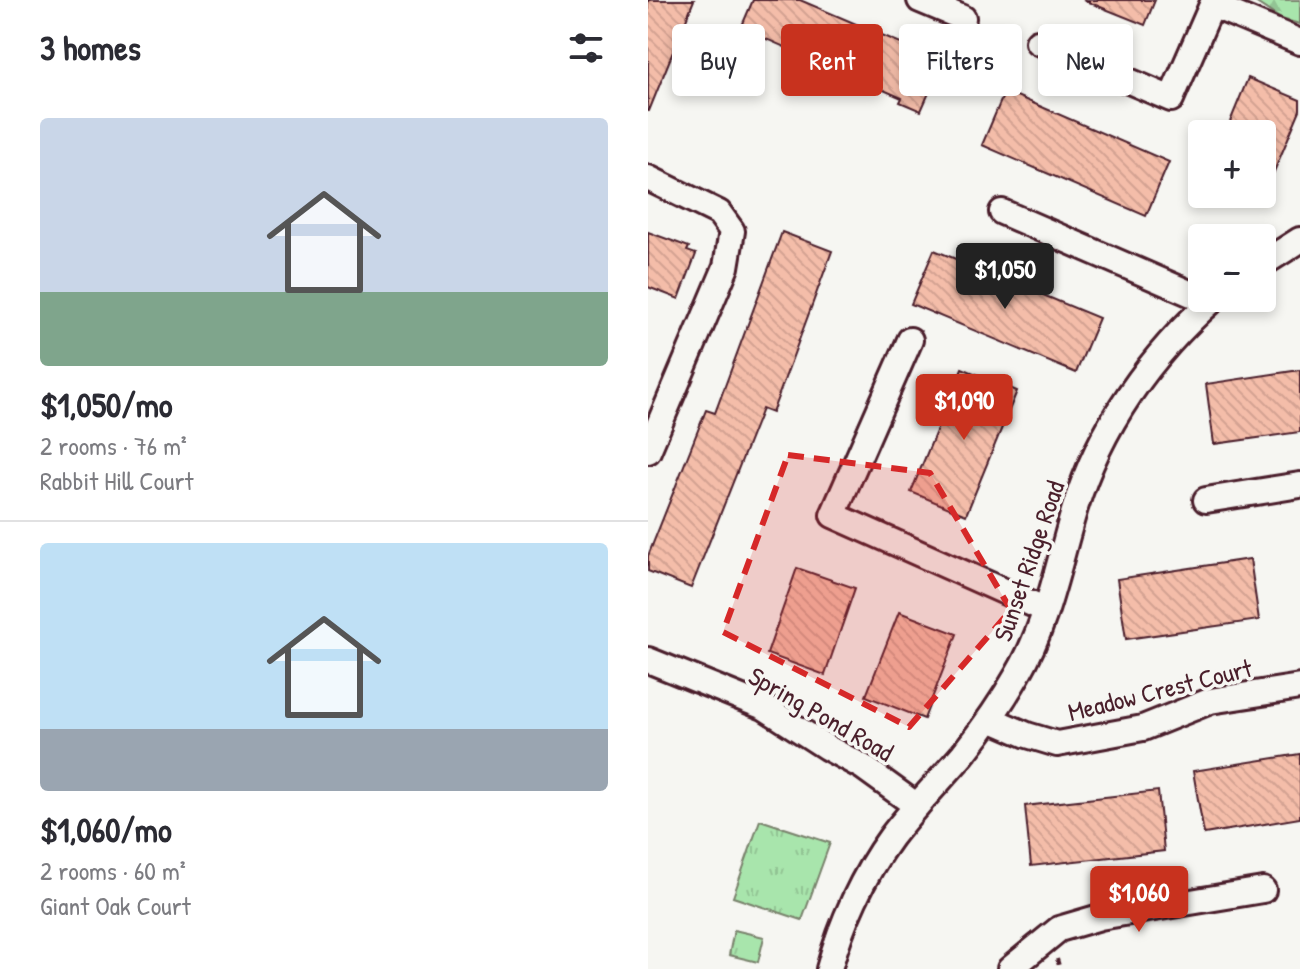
<!DOCTYPE html>
<html lang="en">
<head>
<meta charset="utf-8">
<style>
  :root { --surface:#fff; --page:#f2f2f3; --text:#2b2b33; --muted:#7c7c81; --line:#e1e1e2; --accent:#c8321e }
  body { margin:0; font-family:"Patrick Hand",sans-serif; background:var(--page); color:var(--text); height:100vh; display:flex; flex-direction:column; font-size:30px; white-space:nowrap }
  * { box-sizing:border-box; margin:0 }
  p { font-size:26px; color:var(--muted) }
  .icon { flex:none; width:44px; height:44px; fill:none; stroke:currentColor; stroke-width:2; stroke-linecap:round; stroke-linejoin:round }
  .map { position:relative; flex:1; overflow:hidden }
  .sheet { display:flex; flex-direction:column; background:var(--surface); width:648px }
  .sheet>* { flex:none }
  .top-card { position:absolute; left:24px; top:24px; width:508px; height:72px; display:flex; gap:16px }
  .tools { position:absolute; left:540px; top:120px; display:grid; gap:16px }
  .tools a { display:grid; place-items:center; width:88px; height:88px; border-radius:8px; background:var(--surface); box-shadow:0 4px 12px #0003; font-size:40px }
  .price { position:absolute; translate:-50% -68px; padding:0 18px; border-radius:8px; background:var(--accent); color:#fff; font-size:26px; line-height:52px; filter:drop-shadow(0 2px 4px #0008) }
  .price::after { content:''; position:absolute; left:50%; top:48px; width:24px; height:18px; margin-left:-12px; background:inherit; clip-path:polygon(0 0,100% 0,50% 100%) }
  .price.selected { background:#222; color:#fff }
  ul { padding:0; list-style:none }
  li { display:grid; align-content:center; gap:16px; height:424px; padding:0 40px }
  li+li { border-top:2px solid var(--line) }
  li span { display:grid; place-items:center; height:248px; border-radius:8px; color:#555 }
  li>.icon { margin-inline-start:auto }
  span .icon { width:144px; height:144px; fill:#fffc; stroke-width:1 }
  li b { font-size:34px }
  h2 { display:flex; justify-content:space-between; align-items:center; height:96px; padding:0 40px; font-size:34px }
  .pill { padding:0 28px; border-radius:8px; background:var(--surface); box-shadow:0 4px 12px #0003; font-size:28px; line-height:72px }
  .pill.selected { background:var(--accent); color:#fff }
  main { display:flex; flex:1; min-height:0 }
  .map>svg:first-child { display:block }
</style>
</head>
<body>
<main>
<section class="sheet">
<h2>3 homes<svg class="icon" aria-label="filters" viewBox="0 0 24 24"><path d="M4 7h16M4 17h16"/><circle cx="9" cy="7" r="2"/><circle cx="15" cy="17" r="2"/></svg></h2>
<ul>
<li><span style="background:linear-gradient(#c9d6e8 70%,#7fa58c 0)"><svg class="icon" aria-label="home" viewBox="0 0 24 24"><path d="M3 11l9-7 9 7M6 9v11h12V9"/></svg></span><div><b>$1,050/mo</b><p>2 rooms · 76 m²</p><p>Rabbit Hill Court</p></div></li>
<li><span style="background:linear-gradient(#bfe0f5 75%,#9aa5b1 0)"><svg class="icon" aria-label="home" viewBox="0 0 24 24"><path d="M3 11l9-7 9 7M6 9v11h12V9"/></svg></span><div><b>$1,060/mo</b><p>2 rooms · 60 m²</p><p>Giant Oak Court</p></div></li>
</ul>
</section>
<div class="map">
<svg width="652" height="969" viewBox="0 0 652 969">
  <defs>
    <pattern id="forest-firs" width="22" height="20" patternUnits="userSpaceOnUse" patternTransform="scale(2)"><rect width="22" height="20" fill="#a8e5ac"/><path d="M5 1l3.5 6h-7zM16 11l3.5 6h-7z" fill="#92c494"/></pattern>
    <pattern id="park-tufts" width="24" height="20" patternUnits="userSpaceOnUse" patternTransform="scale(2)"><rect width="24" height="20" fill="#a8e5ac"/><path d="M3 7l-1-3M5 7V3M7 7l1-3M15 17l-1-3M17 17v-4M19 17l1-3" fill="none" stroke="#92c494"/></pattern>
    <pattern id="building-back-hatch" width="6" height="6" patternUnits="userSpaceOnUse" patternTransform="scale(2)"><rect width="6" height="6" fill="#f4bda9"/><path d="M-1 5l2 2M0 0l6 6M5-1l2 2" fill="none" stroke="#d3a292"/></pattern>
  </defs>
  <rect width="100%" height="100%" fill="#f6f6f2"/>
  <filter id="ink" filterUnits="userSpaceOnUse"><feTurbulence type="fractalNoise" baseFrequency=".0125" numOctaves="2"/><feDisplacementMap in="SourceGraphic" scale="16" xChannelSelector="R" yChannelSelector="G"/><feConvolveMatrix kernelMatrix="1 2 1 2 8 2 1 2 1" color-interpolation-filters="sRGB"/></filter>
  <g filter="url(#ink)">
    <path fill="url(#forest-firs)" stroke="#79826c" stroke-width="2" d="M604,0H652V24L633,19Z"/>
    <path fill="url(#park-tufts)" stroke="#79826c" stroke-width="2" d="M112,820L182,843L154,920L85,897Z
      M86,930L116,937L110,962L81,955Z"/>
    <path fill="url(#building-back-hatch)" stroke="#4a1f2b" stroke-width="2" d="M0,0H46L1,111H0Z
      M105,0H152L295,61L273,111L252,102L254,98L93,28Z
      M435,0H507L497,25Z
      M600,78L652,100V110L614,200V134H577Z
      M357,91L521,162L498,216L334,145Z
      M0,232L41,247L39,251L48,254L31,299L0,287Z
      M134,232L184,251L124,413L114,409L43,588L0,571V556L58,410L67,413Z
      M286,250L451,318L428,373L263,304Z
      M314,368L369,391L318,515L263,492Z
      M652,370V432L566,444L558,384Z
      M602,559L611,620L478,639L469,579Z
      M149,568L207,588L177,675L119,654Z
      M251,612L309,634L276,719L218,696Z
      M652,754V818L556,834L545,771Z
      M510,791L516,851L383,866L377,806Z"/>
    <g fill="none" stroke-linecap="round" stroke-linejoin="round">
      <defs>
        <path id="minor" d="M272,0L315,18
          M390,42L523,99L564,5L652,42
          M0,178L71,213L84,231L78,267L0,451
          M354,212L562,302
          M614,264L652,240
          M262,340L185,515L398,610
          M558,500L652,485
          M0,660L116,707L178,747L215,767L269,806
          M342,719L379,735L409,744L495,728L562,701L652,687
          M181,969C193,924 215,875 243,837C265,808 291,782 315,754C335,729 354,702 370,674C400,623 410,564 427,508C452,426 503,354 567,298
          M362,969L411,929L452,917L615,890"/>
      </defs>
      <use href="#minor" stroke="#4a1f2b" stroke-width="30"/>
      <path stroke="#4a1f2b" stroke-width="4" stroke-dasharray="6 6" stroke-linecap="butt" d="M409,959L412,969"/>
      <use href="#minor" stroke="#f6f6f2" stroke-width="24"/>
    </g>
  </g>
  <path fill="#d62828" fill-opacity="0.2" stroke="#d62828" stroke-width="6" stroke-dasharray="16 10" stroke-linejoin="round" d="M140,455L282,473L363,610L261,727L75,632Z"/>
  <g text-anchor="middle" stroke-width="7" stroke-linejoin="round" paint-order="stroke">
    <g font-size="26" fill="#4a1f2b" stroke="#f6f6f2">
      <text transform="translate(381 561) rotate(-71)" y="9">Sunset Ridge Road</text>
      <text transform="translate(512 690) rotate(-14)" y="9">Meadow Crest Court</text>
      <text transform="translate(173 714) rotate(30)" y="9">Spring Pond Road</text>
    </g>
  </g>
</svg>
<div class="tools">
<a>+</a>
<a>−</a>
</div>
<b class="price selected" style="left:357px;top:311px">$1,050</b>
<b class="price" style="left:316px;top:442px">$1,090</b>
<b class="price" style="left:491px;top:934px">$1,060</b>
<div class="top-card">
<a class="pill">Buy</a>
<a class="pill selected">Rent</a>
<a class="pill">Filters</a>
<a class="pill">New</a>
</div>
</div>
</main>
</body>
</html>
